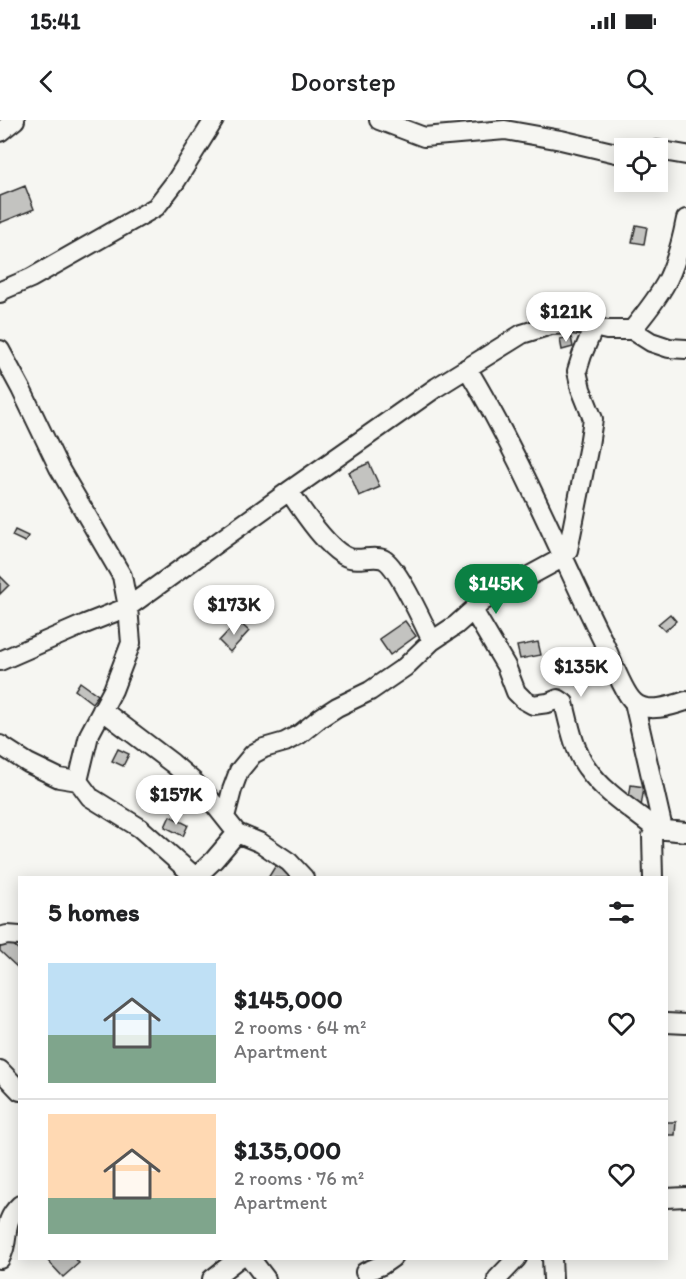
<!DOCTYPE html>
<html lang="en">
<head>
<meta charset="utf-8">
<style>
  :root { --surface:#fff; --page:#f6f6f6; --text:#202124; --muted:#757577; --line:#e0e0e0; --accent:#0b8043 }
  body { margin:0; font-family:Itim,sans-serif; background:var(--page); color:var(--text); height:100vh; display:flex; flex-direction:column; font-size:22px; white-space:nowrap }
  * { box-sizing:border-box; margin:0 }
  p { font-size:20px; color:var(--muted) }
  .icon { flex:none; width:33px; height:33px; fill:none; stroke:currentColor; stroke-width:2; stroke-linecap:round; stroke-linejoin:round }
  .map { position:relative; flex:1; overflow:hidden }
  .drawer { position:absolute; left:18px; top:756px; width:650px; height:384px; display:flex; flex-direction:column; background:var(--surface); border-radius:0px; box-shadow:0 3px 15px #0003 }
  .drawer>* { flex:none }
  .buttons { position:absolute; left:614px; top:18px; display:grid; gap:12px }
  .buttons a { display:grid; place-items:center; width:54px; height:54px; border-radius:0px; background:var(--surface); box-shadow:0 3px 15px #0003; font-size:30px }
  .price { position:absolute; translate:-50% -51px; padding:0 14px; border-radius:21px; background:#fff; color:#222; font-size:20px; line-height:39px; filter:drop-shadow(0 2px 3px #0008) }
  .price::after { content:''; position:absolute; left:50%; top:36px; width:18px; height:14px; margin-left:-9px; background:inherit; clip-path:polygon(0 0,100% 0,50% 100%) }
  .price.active { background:var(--accent); color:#fff }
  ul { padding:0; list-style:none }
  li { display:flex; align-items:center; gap:18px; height:150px; padding:0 30px }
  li+li { border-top:2px solid var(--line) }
  li span { display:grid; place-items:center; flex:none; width:168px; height:120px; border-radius:0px; color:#555 }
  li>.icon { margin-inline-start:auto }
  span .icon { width:72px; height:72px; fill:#fffc; stroke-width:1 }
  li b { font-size:26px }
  h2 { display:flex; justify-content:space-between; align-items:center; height:72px; padding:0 30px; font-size:26px }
  .status { display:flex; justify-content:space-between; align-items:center; height:42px; padding:0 30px; background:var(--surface); direction:ltr }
  .status svg { height:16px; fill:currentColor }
  header { display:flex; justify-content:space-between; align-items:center; height:78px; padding:0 30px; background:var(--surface); font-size:27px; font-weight:600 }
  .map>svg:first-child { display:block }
</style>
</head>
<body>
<div class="status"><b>15:41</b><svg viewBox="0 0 49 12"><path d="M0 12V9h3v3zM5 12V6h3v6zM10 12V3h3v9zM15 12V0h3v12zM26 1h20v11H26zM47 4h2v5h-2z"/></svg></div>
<header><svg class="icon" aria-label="back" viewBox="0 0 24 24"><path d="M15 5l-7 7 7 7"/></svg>Doorstep<svg class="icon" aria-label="search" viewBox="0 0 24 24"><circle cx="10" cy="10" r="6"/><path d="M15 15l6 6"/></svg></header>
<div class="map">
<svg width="686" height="1159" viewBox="0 0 686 1159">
  <rect width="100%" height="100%" fill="#f6f6f2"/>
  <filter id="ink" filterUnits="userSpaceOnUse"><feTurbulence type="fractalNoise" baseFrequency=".0167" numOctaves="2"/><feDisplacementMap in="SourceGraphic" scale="12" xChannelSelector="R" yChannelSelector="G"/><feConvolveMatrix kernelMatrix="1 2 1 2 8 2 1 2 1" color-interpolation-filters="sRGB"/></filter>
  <g filter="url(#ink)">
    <path fill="#c3c3c0" stroke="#2b2b2b" stroke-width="1.5" d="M25,66L34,89L0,103V76Z
      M636,105L647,107L644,124L632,122Z
      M571,217L573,227L562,230L560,219Z
      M369,343L380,367L359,376L349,352Z
      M15,410L28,416L25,422L12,416Z
      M0,456L9,465L0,474Z
      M670,494L676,501L665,511L658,504Z
      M238,501L249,511L230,532L219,521Z
      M405,501L416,516L390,535L379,519Z
      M538,522L541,535L520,539L517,526Z
      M80,562L98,575L92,583L75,570Z
      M118,629L129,634L123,646L112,641Z
      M631,665L644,667L641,687L628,685Z
      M170,696L188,705L183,716L165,707Z
      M276,745L294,758H268Z
      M7,819L20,831V846L18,848L0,831V825Z
      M666,1002H676L675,1015H666Z
      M50,1138H75L79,1143L63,1157L48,1141Z"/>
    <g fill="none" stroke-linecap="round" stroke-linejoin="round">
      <defs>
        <path id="minor" d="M379,0L424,17L505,10L561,20L616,33L624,32
          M0,12L15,0
          M657,30L686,35
          M0,173L3,170L31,158L156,87L176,61L214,0
          M632,210C645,194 658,178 668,159C677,140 682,120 686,99
          M0,230L21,269L59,348L122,456L128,487L131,523L113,570L89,615L78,661L90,677L140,708L193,755L194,758
          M467,248C519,334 557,427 601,517C609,532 622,572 634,582C647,594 671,586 686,581
          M289,371C301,389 329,432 350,438C360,441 373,435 383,439C397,445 424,505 432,521
          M473,490L506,546L516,572L524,580L533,585L548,583L558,579L564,583C569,603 574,631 587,648C605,674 633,690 656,709
          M0,541L85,504L128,487L289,371L437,267L522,214L551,205L572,204L594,207L607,210H632L651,222L669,228L686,229
          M634,582L663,709
          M102,590L172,643L193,661L210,679L237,713L261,723L289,742L304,758
          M0,625L28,643L59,658L78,661
          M225,697L232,670L239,651L253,634L264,628L285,622L300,614L320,598L337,587L370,571L405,547L432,521L456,505L483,481L564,437L568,430L589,325L593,299L581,269L577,251L582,235L594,207
          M195,758L214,740L237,713
          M653,758L652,716L656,709L686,712
          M0,817L7,815L20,816
          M666,903L686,904
          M0,950L20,971
          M666,1078L686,1077
          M250,1138L266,1159
          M552,1138L553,1159
          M0,1139C12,1116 0,1104 20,1085
          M365,1152L382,1145L392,1138
          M212,1159L239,1138
          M497,1159L517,1138"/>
      </defs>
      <use href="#minor" stroke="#2b2b2b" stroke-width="22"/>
      <use href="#minor" stroke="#f6f6f2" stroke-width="18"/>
    </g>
  </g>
</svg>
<div class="buttons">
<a><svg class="icon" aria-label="locate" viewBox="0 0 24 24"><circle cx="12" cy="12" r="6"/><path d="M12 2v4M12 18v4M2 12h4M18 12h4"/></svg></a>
</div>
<b class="price" style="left:566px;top:223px">$121K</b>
<b class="price active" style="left:496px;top:495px">$145K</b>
<b class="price" style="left:234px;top:516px">$173K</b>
<b class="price" style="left:581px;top:578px">$135K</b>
<b class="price" style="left:176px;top:706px">$157K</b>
<section class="drawer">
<h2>5 homes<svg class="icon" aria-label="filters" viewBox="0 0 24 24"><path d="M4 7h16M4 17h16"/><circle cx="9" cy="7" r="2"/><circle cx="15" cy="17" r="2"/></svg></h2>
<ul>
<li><span style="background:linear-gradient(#bfe0f5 60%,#7fa58c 0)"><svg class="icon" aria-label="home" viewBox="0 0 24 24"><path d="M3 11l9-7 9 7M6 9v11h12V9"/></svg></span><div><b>$145,000</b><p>2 rooms · 64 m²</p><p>Apartment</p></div><svg class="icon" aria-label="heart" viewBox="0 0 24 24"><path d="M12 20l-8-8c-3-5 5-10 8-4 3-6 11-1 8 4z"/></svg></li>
<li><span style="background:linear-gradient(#ffd9b3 70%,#7fa58c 0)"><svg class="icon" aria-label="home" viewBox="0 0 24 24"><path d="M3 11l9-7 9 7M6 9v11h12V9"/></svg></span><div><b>$135,000</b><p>2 rooms · 76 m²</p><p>Apartment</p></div><svg class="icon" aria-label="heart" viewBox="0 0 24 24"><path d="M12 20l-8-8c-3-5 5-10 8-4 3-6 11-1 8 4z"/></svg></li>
</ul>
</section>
</div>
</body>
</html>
